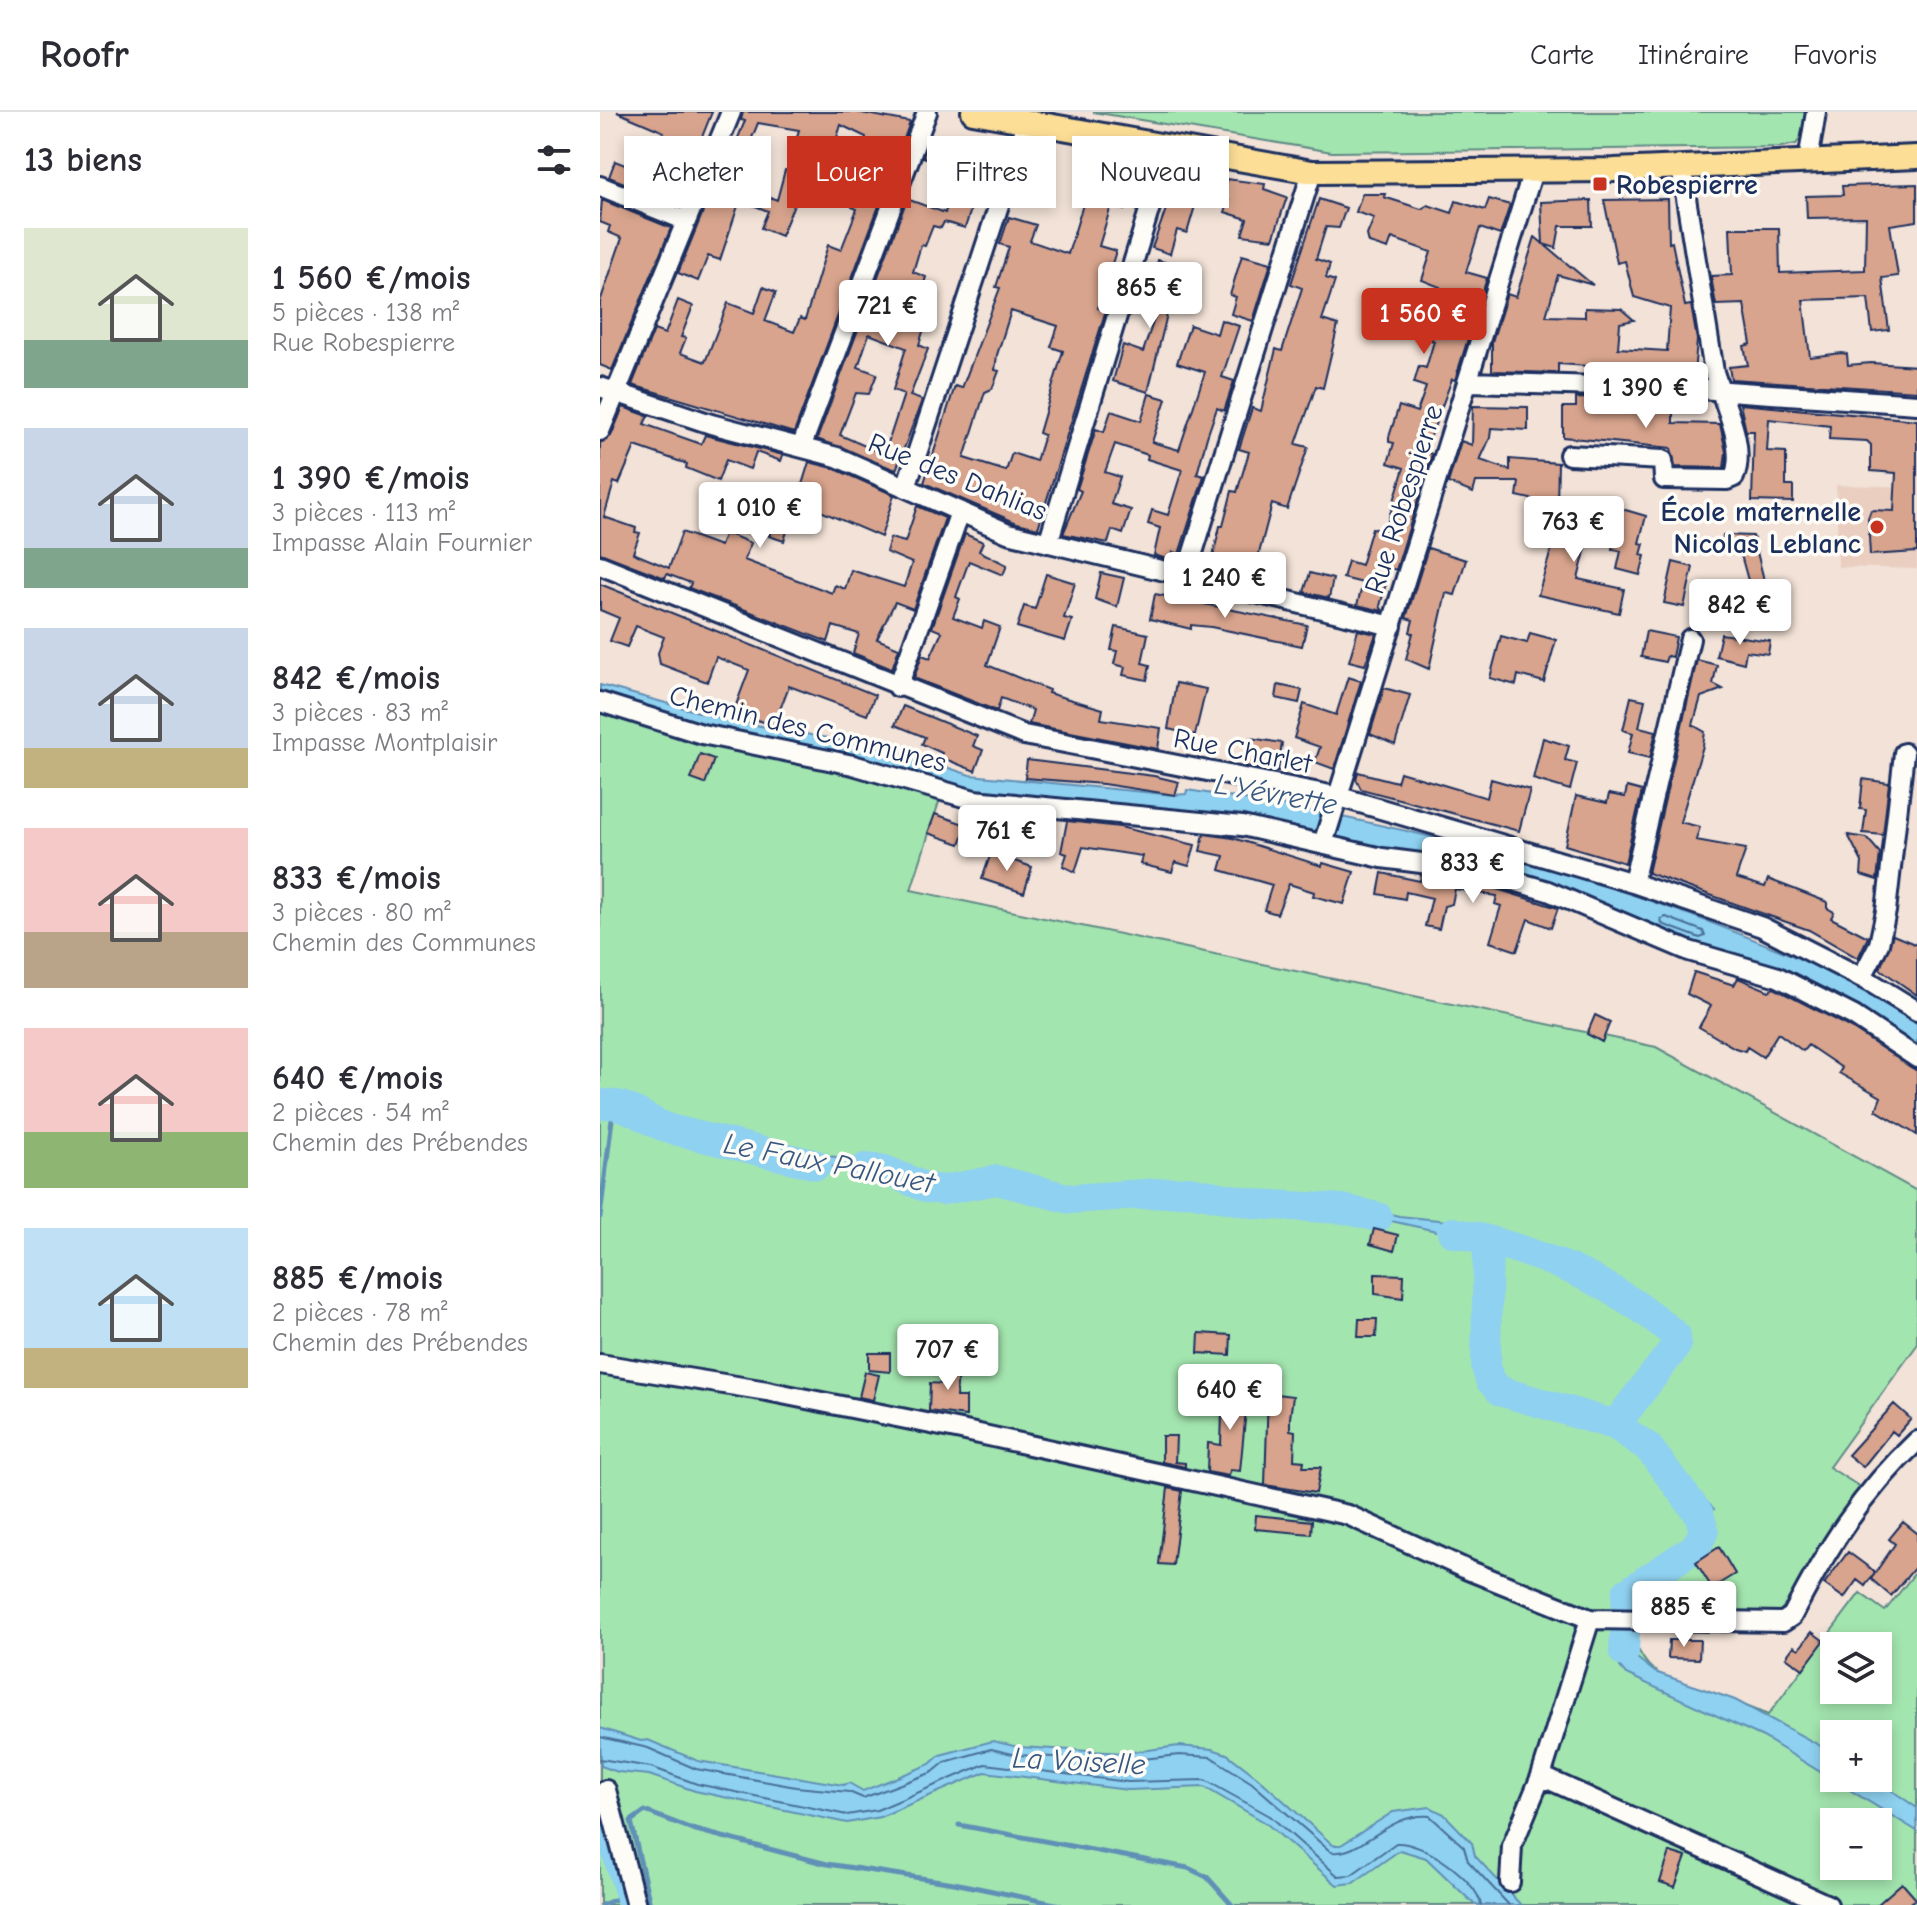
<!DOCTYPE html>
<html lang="fr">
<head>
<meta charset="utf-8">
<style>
  :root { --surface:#fff; --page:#f7f7f7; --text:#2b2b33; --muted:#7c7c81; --line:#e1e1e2; --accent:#c8321e }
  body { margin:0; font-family:"Comic Neue",sans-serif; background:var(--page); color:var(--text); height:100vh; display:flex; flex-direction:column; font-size:30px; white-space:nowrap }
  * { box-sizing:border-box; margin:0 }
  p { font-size:26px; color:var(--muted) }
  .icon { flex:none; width:44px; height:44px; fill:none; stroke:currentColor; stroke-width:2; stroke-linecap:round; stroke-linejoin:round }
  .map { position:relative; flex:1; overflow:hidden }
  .details { display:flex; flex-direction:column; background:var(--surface); width:600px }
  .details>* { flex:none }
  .top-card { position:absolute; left:24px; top:24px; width:760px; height:72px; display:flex; gap:16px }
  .fabs { position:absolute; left:1220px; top:1520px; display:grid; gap:16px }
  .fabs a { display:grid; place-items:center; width:72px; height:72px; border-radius:0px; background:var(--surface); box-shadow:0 4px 12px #0003; font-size:40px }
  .price { position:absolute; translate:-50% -68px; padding:0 18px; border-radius:8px; background:#fff; color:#222; font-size:26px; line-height:52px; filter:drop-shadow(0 2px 4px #0008) }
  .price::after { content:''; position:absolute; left:50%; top:48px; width:24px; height:18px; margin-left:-12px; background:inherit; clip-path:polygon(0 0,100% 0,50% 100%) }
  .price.active { background:var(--accent); color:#fff }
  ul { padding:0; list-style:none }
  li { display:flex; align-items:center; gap:24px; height:200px; padding:0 24px }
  li span { display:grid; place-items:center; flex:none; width:224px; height:160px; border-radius:0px; color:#555 }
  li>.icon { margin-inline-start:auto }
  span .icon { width:96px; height:96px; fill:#fffc; stroke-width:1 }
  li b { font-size:34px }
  h2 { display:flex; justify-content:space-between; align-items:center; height:96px; padding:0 24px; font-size:34px }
  .tag { padding:0 28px; border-radius:0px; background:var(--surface); box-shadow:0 4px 12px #0003; font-size:28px; line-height:72px }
  .tag.active { background:var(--accent); color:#fff }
  header { display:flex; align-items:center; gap:48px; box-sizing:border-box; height:112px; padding:0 40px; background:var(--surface); border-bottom:2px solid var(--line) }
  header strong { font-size:38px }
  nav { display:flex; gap:44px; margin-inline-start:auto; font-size:28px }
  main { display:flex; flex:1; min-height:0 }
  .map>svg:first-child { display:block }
</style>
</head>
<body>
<header>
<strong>Roofr</strong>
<nav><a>Carte</a><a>Itinéraire</a><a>Favoris</a></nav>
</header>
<main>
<section class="details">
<h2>13 biens<svg class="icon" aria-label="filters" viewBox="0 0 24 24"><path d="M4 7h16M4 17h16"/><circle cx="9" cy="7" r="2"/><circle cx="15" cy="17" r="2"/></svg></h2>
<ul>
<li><span style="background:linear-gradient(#dfe7d0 70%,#7fa58c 0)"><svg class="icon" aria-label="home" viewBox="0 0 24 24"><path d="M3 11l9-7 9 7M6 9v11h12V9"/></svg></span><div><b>1 560 €/mois</b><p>5 pièces · 138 m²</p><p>Rue Robespierre</p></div></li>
<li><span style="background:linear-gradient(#c9d6e8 75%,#7fa58c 0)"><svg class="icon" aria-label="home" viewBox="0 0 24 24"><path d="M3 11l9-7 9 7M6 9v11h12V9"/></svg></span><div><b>1 390 €/mois</b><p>3 pièces · 113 m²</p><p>Impasse Alain Fournier</p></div></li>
<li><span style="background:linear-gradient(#c9d6e8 75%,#c2b280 0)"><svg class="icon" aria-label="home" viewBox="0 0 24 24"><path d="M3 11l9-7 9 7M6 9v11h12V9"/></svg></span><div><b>842 €/mois</b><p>3 pièces · 83 m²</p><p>Impasse Montplaisir</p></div></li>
<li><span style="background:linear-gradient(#f6c9c9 65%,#b9a48a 0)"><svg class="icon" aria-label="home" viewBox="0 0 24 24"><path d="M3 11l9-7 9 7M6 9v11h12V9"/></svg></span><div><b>833 €/mois</b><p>3 pièces · 80 m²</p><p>Chemin des Communes</p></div></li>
<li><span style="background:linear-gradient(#f6c9c9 65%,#8fb573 0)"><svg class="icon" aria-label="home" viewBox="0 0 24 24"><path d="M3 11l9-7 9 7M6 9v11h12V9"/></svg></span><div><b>640 €/mois</b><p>2 pièces · 54 m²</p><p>Chemin des Prébendes</p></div></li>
<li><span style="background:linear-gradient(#bfe0f5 75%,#c2b280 0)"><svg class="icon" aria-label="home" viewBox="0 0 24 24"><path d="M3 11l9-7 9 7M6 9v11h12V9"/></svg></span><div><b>885 €/mois</b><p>2 pièces · 78 m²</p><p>Chemin des Prébendes</p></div></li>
</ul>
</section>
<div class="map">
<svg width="1317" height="1793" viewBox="0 0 1317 1793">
  <rect width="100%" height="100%" fill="#f2e2d7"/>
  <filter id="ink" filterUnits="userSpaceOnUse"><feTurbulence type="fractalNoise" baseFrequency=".0125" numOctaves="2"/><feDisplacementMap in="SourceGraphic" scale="16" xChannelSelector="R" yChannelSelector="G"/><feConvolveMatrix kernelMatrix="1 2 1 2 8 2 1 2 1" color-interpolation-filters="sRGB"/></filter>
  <g filter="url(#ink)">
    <path fill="#eacfc1" d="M1236,373L1317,375V457L1238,455Z"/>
    <path fill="#a3e5af" stroke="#5f8a86" stroke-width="2" fill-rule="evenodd" d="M493,0H1210L1207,17L1196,32L1181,35L732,40Z
      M0,578L339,660L345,671L311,778L1056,935L1317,1079V1233L1229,1355L1268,1380L1217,1455L1169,1512L1030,1509C1030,1525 1043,1553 1058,1561C1088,1578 1134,1587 1168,1603L1260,1481L1285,1499L1314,1462L1317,1465V1793H0ZM1234,1534H1278V1578H1234ZM1234,1622H1278V1666H1234ZM1234,1710H1278V1754H1234Z"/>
    <path fill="#8fd1f0" stroke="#6190b6" stroke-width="2" d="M0,573L128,608L294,638L370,663L574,683L586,682L587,678C792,708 998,761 1189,842C1234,861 1276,887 1317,912V936L1083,830L878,751L757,732L695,715L609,701L379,680L286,653L193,636L0,584Z
      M14,984L63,1004L216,1043L287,1050L330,1070L390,1056L405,1057L472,1078L581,1069L693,1088L726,1087L799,1104L858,1110L998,1162L1045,1189L1085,1225L1087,1231L1024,1305L1114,1397L1103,1404L1051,1337L1015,1312L1081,1229L1052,1200L1004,1170L895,1132L728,1095L658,1093L579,1077L477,1089L403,1067L335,1079L286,1059L212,1053L13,996Z
      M1012,1509H1030L1032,1542L1055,1560L1135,1588L1234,1641V1666H1274L1317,1696V1719L1163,1625L1026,1562L1020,1555Z
      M0,1616L41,1629L48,1628L98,1649L243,1673L249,1671L263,1679L330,1652L340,1643L393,1629L418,1635L525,1641L579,1634L612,1637L627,1642L657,1665L733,1733H741L793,1700L830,1695L844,1702L872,1731L875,1744L921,1793H875L826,1746L800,1738L753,1771L737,1773L666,1711L604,1675L528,1678L385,1660L280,1705L247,1711L95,1679L49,1663L18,1660L1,1654Z"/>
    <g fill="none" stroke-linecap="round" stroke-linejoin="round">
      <path stroke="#497098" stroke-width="2" d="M1066,805L1103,819L1105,824L1100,826L1062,812L1061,807Z
        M0,1625L48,1636L96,1657L196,1675L249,1680L263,1686L333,1660L345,1650L391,1637L417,1643L525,1649L579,1643L611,1645L652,1671L731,1740C763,1744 786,1701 830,1704L864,1735L868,1749L909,1793
        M0,1647L51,1655L97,1672L247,1703L277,1698L385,1652L528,1670L605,1668L670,1704L738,1764L751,1763L796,1731C822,1729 877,1767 881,1793"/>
      <path stroke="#6190b6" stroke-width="5" d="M0,1105L14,991
        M359,1713L588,1756L607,1765L632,1793
        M2,1793L45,1775
        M50,1793L31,1709L45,1699L92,1717L227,1752L354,1771L460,1793"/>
      <path stroke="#8fd1f0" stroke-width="18" d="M0,1707L27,1793"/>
      <path stroke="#8fd1f0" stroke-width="30" d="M0,993C24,987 47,1010 70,1017L217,1053
        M265,1056L285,1058L327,1076L343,1078L397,1068L470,1087L589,1079L657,1092L743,1097L778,1105
        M852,1120C932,1136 1015,1169 1076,1224V1234L1015,1313
        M888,1130L886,1255L890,1268L900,1279L1015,1313L1048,1335L1099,1402L1104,1419L1096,1435L1027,1481L1024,1540"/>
    </g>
    <path fill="#d8a48d" stroke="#1b2f5e" stroke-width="2" fill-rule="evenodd" d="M17,0H112L100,30L105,31L80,93L9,65L15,49L48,62L64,20Z
      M143,0H256L310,10L301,35L297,34L294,39L288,36L279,63L289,67L194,321L32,273L54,218L65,222L78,188L93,194L81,225L86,226L80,241L105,250L128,191L154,201L163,175L176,180L165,209L194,220L200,206L205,208L228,133L241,138L257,97L252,95L259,78L231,67L230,71L206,64L181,124L161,116L168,99L140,88L120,148L108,144L98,169L78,161L129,36L133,38L145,9L141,8ZM158,11L199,18L195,31L212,34L205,60L185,58L177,88L144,75L155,47L145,43ZM241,13L266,25L256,58L230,48Z
      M330,25L353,33L345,52L323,45Z
      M406,31L389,84L375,80L381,62L374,59L376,53L368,50L373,36L383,39L385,34L393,36Z
      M494,56L533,68L524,98L511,94L499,134L516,139L498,196L506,198L438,416L417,411L324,371L355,274L362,276L400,176L396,175L409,135L400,132L409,105L436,113L430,129L468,142ZM411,199L458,214L451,235L463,239L439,321L444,323L436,349L412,341L406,359L364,346L385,280L392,277L399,259L395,258L397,243Z
      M578,64L607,73V70L625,72L627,67L665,72L664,77L687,85L673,127L642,123L647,107L625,100L629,89L598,84L587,121L577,118L570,142L552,136Z
      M1317,72V109L1290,113L1298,164L1282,166L1289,218L1272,220L1268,186L1203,188L1210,245L1242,241L1247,242L1248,253L1271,251L1317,254V279L1131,267L1129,255L1148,253L1144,234L1151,232L1144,192L1116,193L1114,182L1111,164L1132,163L1130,116H1179L1180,161L1265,158L1266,105L1207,106L1206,84L1243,83L1242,74Z
      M358,82L374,88L365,116L344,110L341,116L333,114L325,134L321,133L313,160L326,165L315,199L328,203L319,233L328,237L310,284L322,288L296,358L217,327L307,87L345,101L347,94L354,96ZM269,222L306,236L293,278L304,282L285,340L281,341L240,323L256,281L269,282L277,262L258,255Z
      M762,82H785L784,85L821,97L828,93L852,101L856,89L885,98L889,87L910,93L900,123L880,116L866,160L887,166L855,268L852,267L825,340L832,342L796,458L790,456L780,494L783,499L757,493L763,471L743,466L748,449L761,453L772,416L784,419L787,412L804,356L788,351L794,331L789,330V325L799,294L817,300L826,275L814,271L819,254L826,256L834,229L831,228L837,211L828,208L840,175L822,168L831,140L792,126L788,137L769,131L767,123L774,106L756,100Z
      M719,87L746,96L739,116L726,115L716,147L730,152L726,166L735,169L722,208L738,213L723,276L716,274L696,332L708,335L687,397L672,392L652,468L610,458L620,414H623L632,379L637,380L649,340L639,337L652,296L661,299L676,237L682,239L702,176L691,172Z
      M1068,87L1069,131L1072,130L1085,194L1091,193L1097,228L1094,262L1049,263L1050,258L958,252V261L892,259V230L907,182L916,185L935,125L993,173L958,163L946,204L985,205V196L1021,197L1034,208L1020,211L1018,236L1067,239L1070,196L1034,185L1025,149L1017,151L1004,88Z
      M2,88L71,116L12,258L0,253V190L22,126L8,120L10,114L0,110Z
      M991,88L992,114H960L956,136L943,132L941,90Z
      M642,143L671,151L653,209L631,202L636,185L630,183Z
      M558,148L588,158L585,171L574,174L548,280L513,269L523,233L543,240L557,198L548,195Z
      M621,208L639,214L622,265L634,269L624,299L617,296L607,325L597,362L604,364L579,442L573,440L570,448L554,443L560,416L548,412L552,398L568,403L582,358L547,347L548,343L515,332L505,360L520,365L511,392L531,398L523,422L512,418L508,431L463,422L481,379L477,377L496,317L504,320L511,299L541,309L549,282L566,287L552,330L579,338L605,260L577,251L590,213L617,222Z
      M976,286L1061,288V296L1073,297V311L1120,312L1126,340L1124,356L1075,355L1071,336L963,325V295H976Z
      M1140,292L1317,308V440L1270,443L1268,406L1271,398L1294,399L1296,361L1271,359V333L1267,329L1229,327L1230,314L1169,307L1167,339L1186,340V374H1193V390L1152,389L1154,319H1146Z
      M873,294L928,295V318L891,316L890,326L880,348L910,358V347L958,351L957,393L917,384L919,370H876L873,381L848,371L861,329L872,333Z
      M23,295L48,304L44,312L101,332L105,323L183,343L181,349L156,340L150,357L126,348L118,369L86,356L87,352L35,334L19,372L14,370L4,405L36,416L35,420L40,421L33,441L69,456L82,420L120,434L124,423H131L151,431L144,448L232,481L235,473L245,477L251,458L304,475L312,451L286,440L290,426L305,430L317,394L345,406L313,497L295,490L277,527L299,536L292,557L253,541L259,522L233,514L228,530L89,476L91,471L67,462L65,466L0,441V331L11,324Z
      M209,350L233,356L294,383L281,425L197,389Z
      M183,382L197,387L184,429L169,424L174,410L161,405L166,393L178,397Z
      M949,392L994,404L978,467L1024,477L1019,501L938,483L959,411L945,407Z
      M1022,397L1046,404L1039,431L1044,432L1041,443L1045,444L1040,463L1017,457L1021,439L1012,437Z
      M365,422L383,430L379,439L407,453L403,463L369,449L356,485L360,487L353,505L382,516L384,509L400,515L387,553L449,578L448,581L503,597L501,607L561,616L558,637L429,612L433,598L401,586L397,599L314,566L322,543L330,546L342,520L332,516Z
      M1123,423L1153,424L1164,468L1149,472L1141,443L1121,439Z
      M828,436L866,448L855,483L846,481L829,557L806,547L813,521L810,520L813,508L806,506Z
      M1073,450L1093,455L1084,495L1064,491Z
      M501,461L524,466L517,495L495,487Z
      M710,461L733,467L729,486L704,480Z
      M446,462L475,471L464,506L472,508L465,529L417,515L424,494L435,497Z
      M0,466V472L275,583L267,603L189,574L174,613L133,601L149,558L116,545L107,570L60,552L58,541L64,525L36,514L27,535L10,529L19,506L0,498Z
      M1117,480L1140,485L1135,515L1112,511Z
      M555,482L707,513L702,534L611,515L591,513V517L550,507Z
      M516,515L548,522L542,551L550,553L547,568L523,563L525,555L514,552L517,539L511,538Z
      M758,518L776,522L765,553L749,549Z
      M1046,519L1076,525L1072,545L1067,544L1065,550L1041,545Z
      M930,521L956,528L944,570L918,563L916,573L890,566L901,524L927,531Z
      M1121,522L1170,529L1168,542L1146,539L1144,551L1116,544Z
      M1097,548L1117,553L1113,572L1123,577L1101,585L1093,613L1105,620L1103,634L1080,710L1100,715L1096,728L1146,737L1136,766L1165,775L1168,767L1227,790V796L1234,800L1231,806L1268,825L1258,846L1209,818L1048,761Z
      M748,565L761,569L734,657L715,650L720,635L694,626L704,592L736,603Z
      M576,571L606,577L595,623L568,617Z
      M678,573L702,578L699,591L676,586Z
      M784,576L810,583L795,633L770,622Z
      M1031,585L1045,588L1039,615L1056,619L1050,646L1028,641L1033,621L1023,618Z
      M303,594L377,624L373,634L383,638L375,659L340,645L342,641L322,632L325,625L295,613Z
      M650,626L682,631L678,659L644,654Z
      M943,626L969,634L965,648L977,651L970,678L933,667Z
      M100,642L114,647L105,672L91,667Z
      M427,648L554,664L579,670L575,683L503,672L425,666Z
      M758,660L797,670L800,660L887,686L891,667L930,678L919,719L761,677L756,667Z
      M1263,667L1289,671L1283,723L1263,721L1266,698L1260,697Z
      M1027,675L1042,679L1025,751L965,733L976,684L1007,691L1009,682L1025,685Z
      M335,702L367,713L360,732L328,721Z
      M467,709L520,715L595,733L589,754L575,750L572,760L540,752L542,744L483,735L475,760L463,754L467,742L461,740Z
      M604,722L633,726L722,754L723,751L754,760L744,792L713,784L714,780L689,772L677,802L664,798L672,773L620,758L624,744L600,739Z
      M1248,723L1267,726L1280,741L1277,768L1261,763L1262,750Z
      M391,741L432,755L424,781L382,767Z
      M782,761L820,769L821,763L874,770L958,796L951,816L928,807L917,839L890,830L901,794L895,792L897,784L855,777L852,792L844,794L839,817L825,814L832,786L806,780L805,787L778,782Z
      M1293,823L1317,833V883L1280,857Z
      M1094,860L1134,873L1138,866L1169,879L1174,876L1248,914L1317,959V1023L1276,998L1281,985L1239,961L1242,956L1208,933L1203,939L1178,921L1163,945L1147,935L1145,939L1135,936L1099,915L1111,894L1087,882Z
      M995,903L1010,910L1002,930L987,922Z
      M774,1117L798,1123L794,1139L770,1132Z
      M775,1162L804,1163L803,1186L775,1182Z
      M759,1207H777L776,1225H758Z
      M599,1221L631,1223L630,1243L598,1241Z
      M269,1241H290V1260L269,1258Z
      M343,1247L359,1248L356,1285H366V1304L329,1299L330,1271L343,1272Z
      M265,1260L279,1263L273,1288L259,1285Z
      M623,1270H636V1277H648L640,1359L630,1358L629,1364L607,1360L608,1331L621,1333Z
      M668,1281L693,1284L690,1306V1318L695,1319L694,1348L704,1349L703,1355H721L716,1381L665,1373Z
      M1294,1292L1311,1307L1297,1323L1292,1319L1263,1355L1248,1343Z
      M562,1324H576L575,1350L585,1351V1355L562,1350Z
      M568,1376L582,1379L573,1453L559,1452Z
      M656,1403L712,1409L711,1422L655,1417Z
      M1303,1410L1317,1421V1453L1291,1484L1271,1467L1295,1432L1289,1427Z
      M1119,1435L1135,1462L1112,1476L1096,1450Z
      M1248,1440L1275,1460L1265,1474L1257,1468L1244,1486L1224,1472Z
      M1212,1520L1224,1529L1203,1557L1186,1545L1194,1534L1199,1537Z
      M1069,1528H1100L1099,1547L1068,1546Z
      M1070,1740L1086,1745L1075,1775L1060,1770Z
      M1302,1771L1316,1787L1308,1793H1277Z"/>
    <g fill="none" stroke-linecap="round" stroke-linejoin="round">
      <defs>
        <path id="minor" d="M1208,49L1216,0
          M0,74L84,108
          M869,270L1099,277L1317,292
          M0,275L111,312L237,345L408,421L792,514
          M0,319L131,0
          M202,333L327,0
          M969,343L1063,348L1064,367L1127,368L1134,365C1147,334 1123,290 1114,260L1081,55
          M306,375L426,11
          M448,431L568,36
          M0,453L424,623L740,685L1033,771L1162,815L1270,870L1317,899
          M586,463L712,60
          M298,575L360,400
          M0,590L102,622L253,653L374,688L642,714L782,746L876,758L948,779L1089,839L1178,865L1254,904L1317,946
          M723,732L933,59
          M1033,771L1090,527
          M1262,865L1279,832L1286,799L1304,641
          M0,1252L167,1279L361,1318L748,1403L868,1458L990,1507L1183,1510L1192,1504C1227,1436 1261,1382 1317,1329
          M941,1664L1228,1793
          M6,1678L36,1793
          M910,1770L912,1734L941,1664L990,1507"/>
        <path id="major" d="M373,0L712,60L1014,58L1317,45"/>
      </defs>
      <use href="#minor" stroke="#1b2f5e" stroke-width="24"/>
      <use href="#major" stroke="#1b2f5e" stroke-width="28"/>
      <use href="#minor" stroke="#fdfcf7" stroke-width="18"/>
      <use href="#major" stroke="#fcde96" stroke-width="22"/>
    </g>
  </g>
  <g fill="#c8321e" stroke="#fdfcf7" stroke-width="3">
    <rect x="992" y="64" width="16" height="16" rx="4"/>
    <circle cx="1277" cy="415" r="8"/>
  </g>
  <g text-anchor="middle" stroke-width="7" stroke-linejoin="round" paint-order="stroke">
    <g font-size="28" font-weight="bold" fill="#1b2f5e" stroke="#fdfcf7" text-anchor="start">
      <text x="1016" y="82">Robespierre</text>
      <text x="1261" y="409" text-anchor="end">École maternelle<tspan x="1261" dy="32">Nicolas Leblanc</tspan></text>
    </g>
    <g font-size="28" fill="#1b2f5e" stroke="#fdfcf7">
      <text transform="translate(358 364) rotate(22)" y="10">Rue des Dahlias</text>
      <text transform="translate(803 387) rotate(-72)" y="10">Rue Robespierre</text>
      <text transform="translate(208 616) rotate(14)" y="10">Chemin des Communes</text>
      <text transform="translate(643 638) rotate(11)" y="10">Rue Charlet</text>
    </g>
    <g font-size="30" font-style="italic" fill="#385882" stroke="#fdfcf7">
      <text transform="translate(676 682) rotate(10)" y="10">L'Yévrette</text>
      <text transform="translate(229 1051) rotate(11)" y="10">Le Faux Pallouet</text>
      <text transform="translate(479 1649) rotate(3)" y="10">La Voiselle</text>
    </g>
  </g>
</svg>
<div class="fabs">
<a><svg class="icon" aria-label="layers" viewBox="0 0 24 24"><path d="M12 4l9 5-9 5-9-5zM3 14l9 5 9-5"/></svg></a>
<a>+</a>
<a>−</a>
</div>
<b class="price" style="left:550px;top:218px">865 €</b>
<b class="price" style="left:288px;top:236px">721 €</b>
<b class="price active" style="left:824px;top:244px">1 560 €</b>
<b class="price" style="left:1046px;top:318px">1 390 €</b>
<b class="price" style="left:160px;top:438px">1 010 €</b>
<b class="price" style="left:974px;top:452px">763 €</b>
<b class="price" style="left:625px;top:508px">1 240 €</b>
<b class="price" style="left:1140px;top:535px">842 €</b>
<b class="price" style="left:407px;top:761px">761 €</b>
<b class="price" style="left:873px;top:793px">833 €</b>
<b class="price" style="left:348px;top:1280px">707 €</b>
<b class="price" style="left:630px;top:1320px">640 €</b>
<b class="price" style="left:1084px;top:1537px">885 €</b>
<div class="top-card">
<a class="tag">Acheter</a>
<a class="tag active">Louer</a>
<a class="tag">Filtres</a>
<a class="tag">Nouveau</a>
</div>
</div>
</main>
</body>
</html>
